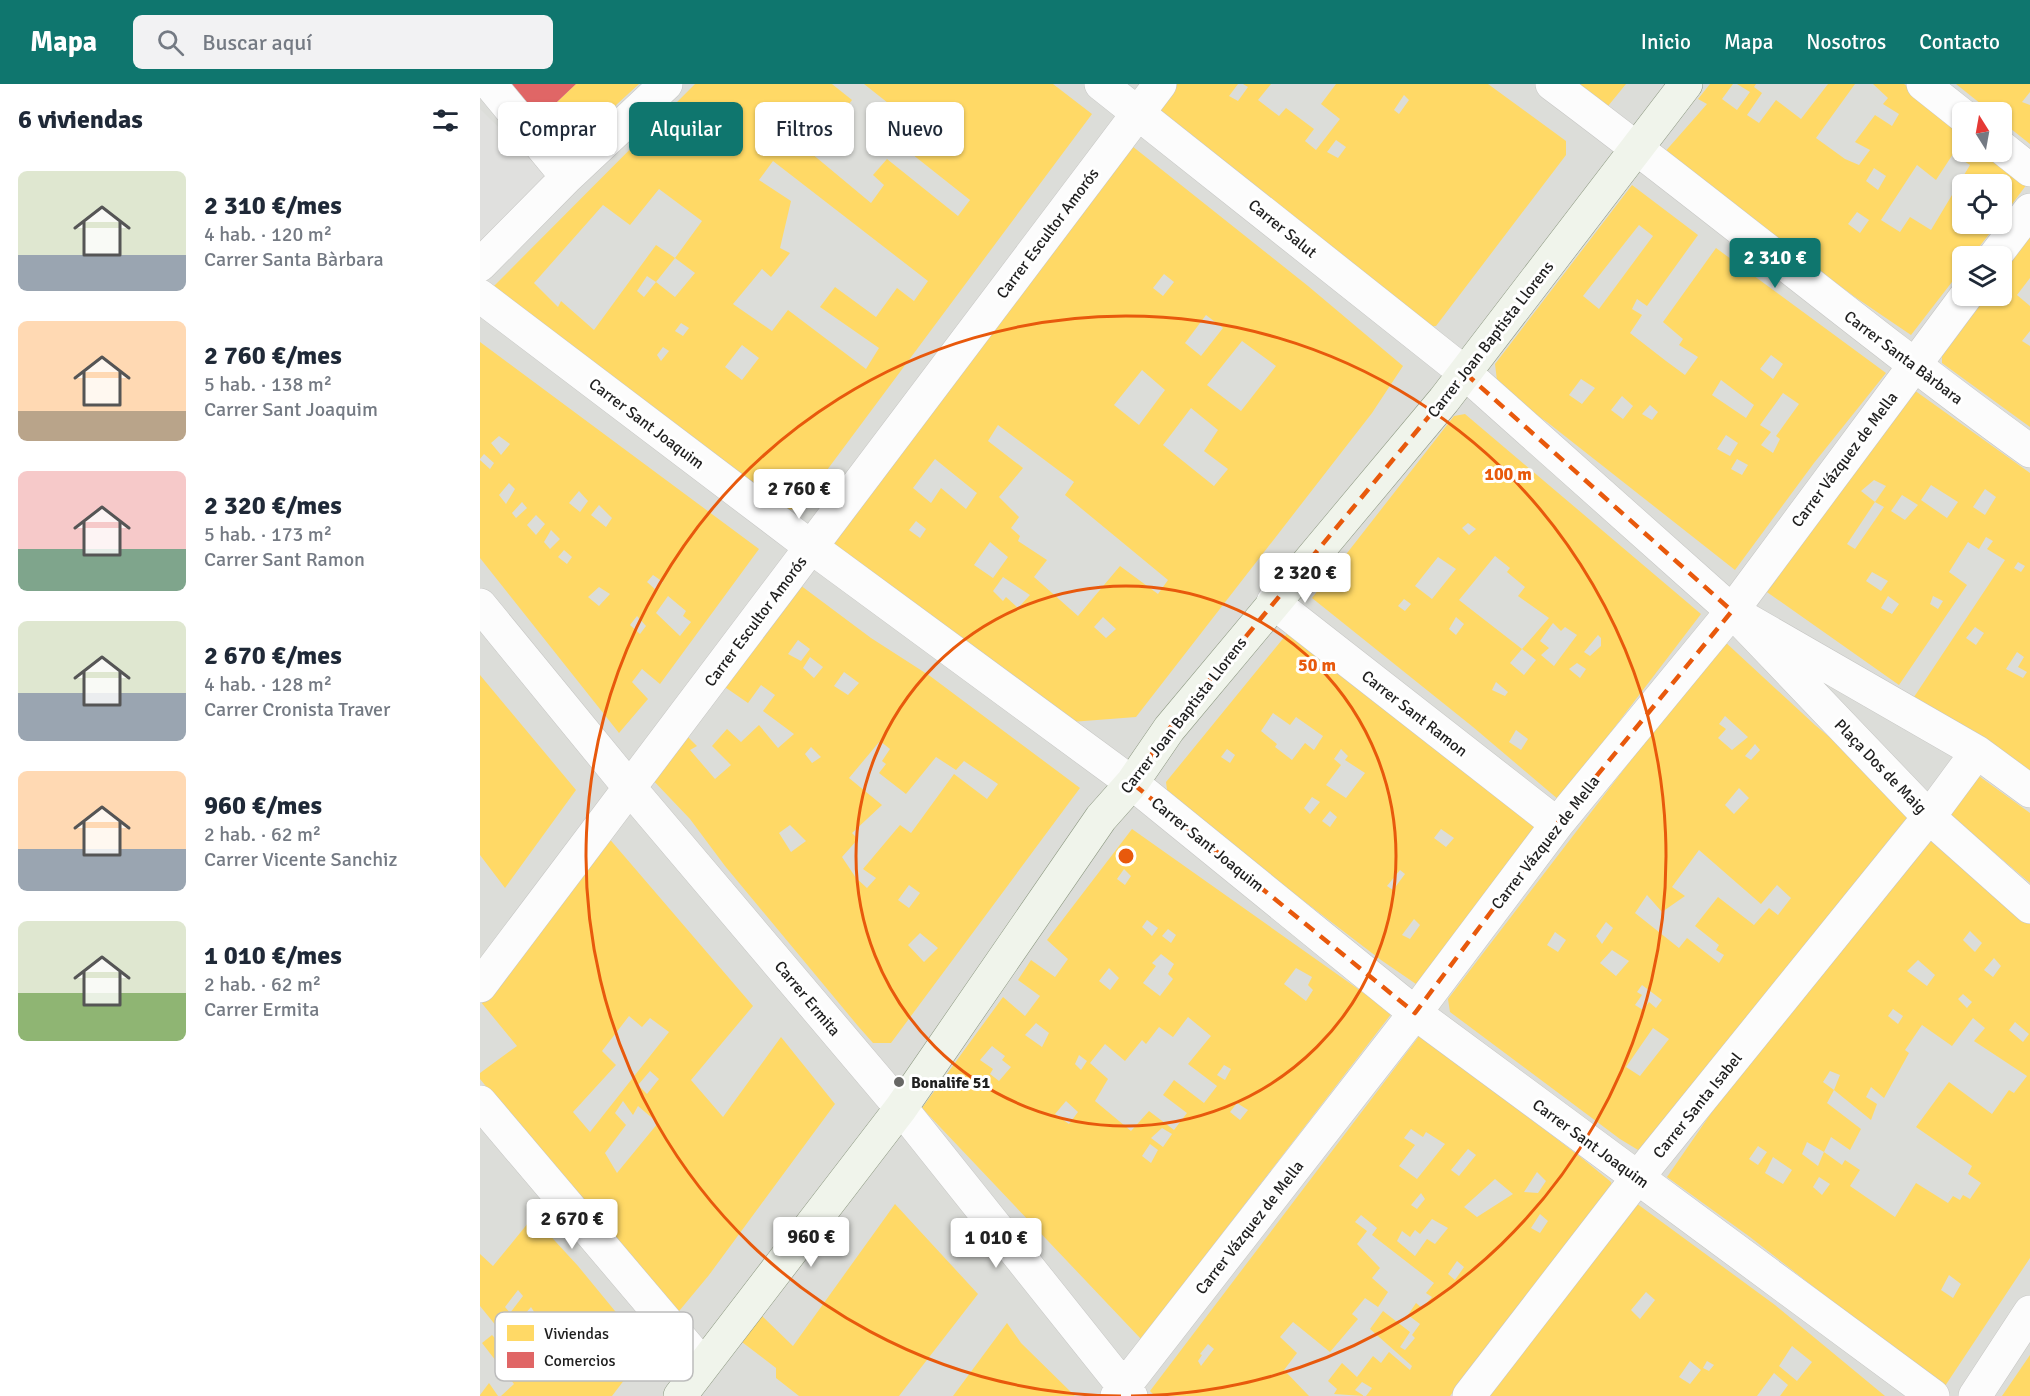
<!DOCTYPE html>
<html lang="es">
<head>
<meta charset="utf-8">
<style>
  :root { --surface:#fff; --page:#f2f2f3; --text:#1f2937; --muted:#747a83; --accent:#0f766e }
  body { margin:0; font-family:Signika,sans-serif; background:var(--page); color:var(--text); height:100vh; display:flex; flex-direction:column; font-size:22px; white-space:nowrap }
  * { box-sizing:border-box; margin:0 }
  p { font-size:20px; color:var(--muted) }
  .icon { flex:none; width:33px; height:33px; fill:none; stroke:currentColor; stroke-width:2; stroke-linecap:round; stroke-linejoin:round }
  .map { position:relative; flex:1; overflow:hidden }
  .drawer { display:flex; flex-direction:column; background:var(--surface); width:480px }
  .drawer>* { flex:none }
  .top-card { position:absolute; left:18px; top:18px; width:570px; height:54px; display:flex; gap:12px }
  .needle { width:39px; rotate:349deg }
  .tools { position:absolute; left:1472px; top:18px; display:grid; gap:12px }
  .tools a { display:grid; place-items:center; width:60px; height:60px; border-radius:9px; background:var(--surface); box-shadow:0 2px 4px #0004; font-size:30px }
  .price { position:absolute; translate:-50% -51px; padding:0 14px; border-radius:6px; background:#fff; color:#222; font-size:20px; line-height:39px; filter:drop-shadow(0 2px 3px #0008) }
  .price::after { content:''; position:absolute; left:50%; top:36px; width:18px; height:14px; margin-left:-9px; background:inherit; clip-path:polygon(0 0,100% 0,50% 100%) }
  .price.on { background:var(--accent); color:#fff }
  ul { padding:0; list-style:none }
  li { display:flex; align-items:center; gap:18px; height:150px; padding:0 18px }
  li span { display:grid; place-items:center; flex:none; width:168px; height:120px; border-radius:9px; color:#555 }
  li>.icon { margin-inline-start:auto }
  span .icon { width:72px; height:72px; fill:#fffc; stroke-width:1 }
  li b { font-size:26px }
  h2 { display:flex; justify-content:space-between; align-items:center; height:72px; padding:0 18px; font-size:26px }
  .tag { padding:0 21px; border-radius:9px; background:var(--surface); box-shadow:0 2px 4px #0004; font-size:21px; line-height:54px }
  .tag.on { background:var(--accent); color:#fff }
  header { display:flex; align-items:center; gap:36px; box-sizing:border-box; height:84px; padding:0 30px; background:var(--accent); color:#fff }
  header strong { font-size:28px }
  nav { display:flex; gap:33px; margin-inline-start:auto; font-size:21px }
  .search { width:420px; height:54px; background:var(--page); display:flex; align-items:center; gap:15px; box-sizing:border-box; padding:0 21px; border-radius:9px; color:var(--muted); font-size:22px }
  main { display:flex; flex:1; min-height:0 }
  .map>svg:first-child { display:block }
</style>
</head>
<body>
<header>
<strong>Mapa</strong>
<div class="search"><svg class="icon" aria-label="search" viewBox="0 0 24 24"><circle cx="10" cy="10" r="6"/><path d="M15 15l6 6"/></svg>Buscar aquí</div>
<nav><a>Inicio</a><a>Mapa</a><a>Nosotros</a><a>Contacto</a></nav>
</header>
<main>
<section class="drawer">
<h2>6 viviendas<svg class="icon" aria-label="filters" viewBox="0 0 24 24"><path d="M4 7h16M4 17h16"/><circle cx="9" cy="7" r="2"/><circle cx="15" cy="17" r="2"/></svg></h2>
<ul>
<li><span style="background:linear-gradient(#dfe7d0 70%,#9aa5b1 0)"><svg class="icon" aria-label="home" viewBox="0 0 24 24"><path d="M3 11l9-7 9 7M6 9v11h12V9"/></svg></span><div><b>2 310 €/mes</b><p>4 hab. · 120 m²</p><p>Carrer Santa Bàrbara</p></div></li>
<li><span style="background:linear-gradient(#ffd9b3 75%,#b9a48a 0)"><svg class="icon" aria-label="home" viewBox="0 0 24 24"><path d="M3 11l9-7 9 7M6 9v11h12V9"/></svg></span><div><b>2 760 €/mes</b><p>5 hab. · 138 m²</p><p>Carrer Sant Joaquim</p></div></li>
<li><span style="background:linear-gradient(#f6c9c9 65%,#7fa58c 0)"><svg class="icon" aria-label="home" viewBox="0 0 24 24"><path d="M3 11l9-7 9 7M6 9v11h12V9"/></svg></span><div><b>2 320 €/mes</b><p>5 hab. · 173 m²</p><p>Carrer Sant Ramon</p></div></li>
<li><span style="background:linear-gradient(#dfe7d0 60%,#9aa5b1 0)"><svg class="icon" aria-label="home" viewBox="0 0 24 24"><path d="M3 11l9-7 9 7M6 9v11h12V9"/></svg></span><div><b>2 670 €/mes</b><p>4 hab. · 128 m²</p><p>Carrer Cronista Traver</p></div></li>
<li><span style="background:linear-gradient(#ffd9b3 65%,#9aa5b1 0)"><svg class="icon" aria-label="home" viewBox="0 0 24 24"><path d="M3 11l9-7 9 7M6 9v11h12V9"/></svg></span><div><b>960 €/mes</b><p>2 hab. · 62 m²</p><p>Carrer Vicente Sanchiz</p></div></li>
<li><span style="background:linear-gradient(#dfe7d0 60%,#8fb573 0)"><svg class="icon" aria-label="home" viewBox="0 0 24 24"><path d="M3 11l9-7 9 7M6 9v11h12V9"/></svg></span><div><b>1 010 €/mes</b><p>2 hab. · 62 m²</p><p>Carrer Ermita</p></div></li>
</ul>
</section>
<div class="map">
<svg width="1550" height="1312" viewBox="0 0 1550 1312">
  <rect width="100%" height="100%" fill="#edeee8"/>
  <path fill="#dcddd9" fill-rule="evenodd" d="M0,0H1550V1312H0ZM1482,28H1521V68H1482ZM1482,100H1521V140H1482ZM1482,172H1521V212H1482Z"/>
  <path fill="#e0e0de" d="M0,25L71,95L0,159Z"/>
  <path fill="#ffd966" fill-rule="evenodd" d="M96,0H159L87,66L60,34Z
    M215,0H352L372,16L331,69L391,119L404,101L393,91L407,75L478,132L490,116L413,55L427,34L384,0H573L612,30L318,425L303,426L9,207ZM458,42L470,53L462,61L449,51ZM293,77L448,197L434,217L417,204L396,233L355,203L340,223L399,264L386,285L308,226L292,247L253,220L282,185L291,193L310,169L300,164L311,117L279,96ZM179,105L222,137L195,174L176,161L114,246L81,217L78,223L54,199L123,121L150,141ZM195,174L215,189L195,213L176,198L164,213L157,207L167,192L176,198ZM201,239L209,244L203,252L195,247ZM262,261L279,274L262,296L245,283ZM183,263L189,267L181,277L177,271Z
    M697,0H758L749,12L758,17L768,3L763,0H791L778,16L799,32L806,24L834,45L825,57L836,66L860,35L841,20L856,0H1008L1086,57V71L956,242L944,243L678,25ZM924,11L929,16L919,30L914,26ZM856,56L866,63L858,74L847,68Z
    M1087,0H1146L1124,27Z
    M1230,0H1253L1242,15L1257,26L1270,8L1257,0H1276L1274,3L1282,9L1267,31L1279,39L1296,16L1321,35L1348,0H1375L1336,54L1365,75L1379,81L1390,66L1375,58L1395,31L1412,42L1419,30L1403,20L1408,14L1393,0H1424L1482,46V68H1507L1547,100L1521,135V100H1482V140H1517L1492,172H1482V185L1431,251L1375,213L1183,70L1227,20L1218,15ZM1473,70L1490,81L1451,146L1430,133L1420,148L1401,136L1437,81L1456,96ZM1394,84L1406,92L1398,106L1386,97ZM1377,128L1389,136L1380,149L1368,140Z
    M1476,0H1550V8L1542,18L1550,21V60L1521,37V28H1511Z
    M647,58L828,202L923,282L892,329L656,633L591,638L356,463L352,448ZM684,190L694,198L683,212L673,204ZM726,231L743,244L721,272L705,259ZM762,257L796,282L761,327L727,301ZM662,286L685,306L659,341L634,321ZM711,324L738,346L724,367L748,385L734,402L683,361ZM518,341L594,398L585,411L688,496L678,510L640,482L598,532L554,493L567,476L538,457L540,452L531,444L539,433L519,413L543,384L508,357ZM455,375L497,409L486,425L461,404L451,419L433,404ZM436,437L446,445L440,454L429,446ZM510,458L528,473L513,494L494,481ZM523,493L550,511L538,524L526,513L523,517L513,507ZM623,533L636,545L626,554L614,543Z
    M1152,101L1218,151L1167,222L1157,215L1152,225L1162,231L1150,249L1186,277L1205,291L1218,273L1199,261L1203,255L1183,238L1236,164L1406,289L1334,379L1255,486L1067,338L1018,305L1015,280ZM1159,141L1173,152L1119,225L1103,212ZM1291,271L1303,280L1293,295L1280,285ZM1101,295L1115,304L1102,320L1089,311ZM1241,296L1274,321L1266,334L1232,311ZM1303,309L1319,320L1296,352L1300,355L1293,369L1281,361L1291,348L1280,341ZM1142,312L1153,322L1143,335L1131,326ZM1170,321L1178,328L1172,336L1162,330ZM1246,351L1258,359L1250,372L1237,365ZM1257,375L1268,381L1262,391L1251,385Z
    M1550,148V194L1537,211L1550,222V247L1542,257L1550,262V343L1462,279V264L1502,212H1521V187Z
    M0,258L279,465L180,600L162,585L152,598L168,615L139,649L0,474V376L10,385L14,379L4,370L0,375ZM19,352L30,360L21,371L11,359ZM29,399L35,405L26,420L19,411ZM99,407L108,417L100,428L89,419ZM42,418L47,424L36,434L32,429ZM119,421L132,434L126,443L111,431ZM56,431L65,440L56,451L47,441ZM71,446L80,455L70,465L64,458ZM84,466L92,473L87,480L78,473ZM173,491L183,498L176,506L167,498ZM119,503L130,510L119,522L108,513ZM188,512L206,527L203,532L211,538L200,552L176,529ZM157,532L166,542L160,550L150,541Z
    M1434,306L1550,389V696L1434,613L1525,476L1507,465L1513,457L1506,453L1499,465L1488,458L1469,488L1487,501L1419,601L1284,506ZM1394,396L1406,402L1395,418L1381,407ZM1451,401L1478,418L1467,434L1441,416ZM1505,405L1516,413L1505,431L1493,423ZM1422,411L1438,421L1425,436L1411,427ZM1395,418L1404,423L1375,465L1367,460ZM1538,478L1545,482L1541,488L1534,484ZM1392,488L1408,497L1401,507L1386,497ZM1408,512L1419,520L1412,530L1401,524ZM1453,512L1463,517L1458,525L1450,520ZM1495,543L1504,549L1496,561L1486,554ZM1537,568L1544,573L1538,583L1547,588L1543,594L1526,585Z
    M985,330L1221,530L1079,716L993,643L832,514L974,332ZM988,439L996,445L989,451L982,444ZM1015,472L1030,484L1027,488L1045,503L1038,512L1069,534L1042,565L1056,576L1044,591L1030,579L1042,565L979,516ZM958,473L976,485L952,515L935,502ZM924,515L931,520L925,527L918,522ZM976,533L984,540L976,551L969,545ZM1073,539L1081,547L1085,543L1097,551L1074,582L1061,571L1069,564L1060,557ZM1118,551L1121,554V562L1110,572L1104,568ZM1097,579L1106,585L1100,594L1089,585ZM1016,598L1028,608L1025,612L1012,606ZM1036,646L1048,655L1041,666L1029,658Z
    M312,495L391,554L450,592L600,704L411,959H393L378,942L245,782L210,735L169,692L205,650L217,662L210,666L235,695L251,681L232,662L247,645L261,658L279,641L298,664L314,650L283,627L295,611L281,601L268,619L239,599ZM318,556L330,565L321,577L308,570ZM330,573L343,583L334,594L323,584ZM364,588L379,599L368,611L354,602ZM400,657L410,665L402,677L406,680L399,689L426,710L456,673L476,686L484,677L518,700L507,715L474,690L431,749L420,741L383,785L396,794L387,804L376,794L362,773L378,755L372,749L402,721L369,694ZM331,663L341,673L332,679L325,670ZM310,741L326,757L311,768L299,749ZM429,801L440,809L429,824L418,816ZM440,849L458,864L444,878L428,861Z
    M810,546L1055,743L936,900L901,876L688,713L686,698ZM793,629L810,641L816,633L843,652L834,666L825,659L812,676L795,663L797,660L781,647ZM747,665L755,671L750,679L741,673ZM861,665L868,672L865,676L885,689L866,714L846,701L861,681L854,675ZM832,713L840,718L830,730L824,724ZM850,727L857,733L850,743L842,737ZM961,745L974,754L966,763L954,754ZM920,786L925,790L913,806L907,802ZM934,835L940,841L930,855L922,851Z
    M1243,556L1335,641L1384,682L1433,730L1163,1069L1140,1055L970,928L968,915ZM1245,632L1268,653L1252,666L1238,654L1246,645L1239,640ZM1275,660L1280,666L1271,676L1265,672ZM1259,704L1269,714L1254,730L1245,721ZM1219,766L1281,820L1297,801L1311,814L1298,831L1289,824L1274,841L1238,813L1215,842L1239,861L1236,866L1244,871L1239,879L1207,854L1199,864L1155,829L1167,811L1182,828L1205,812L1192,803ZM1126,838L1133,844L1122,860L1116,852ZM1075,848L1086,856L1078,868L1067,861ZM1132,866L1149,877L1136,892L1120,879ZM1162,901L1182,916L1176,924L1169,918L1163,926L1155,921L1162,911L1157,908ZM1173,944L1189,955L1160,992L1146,983Z
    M0,591L96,706L25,804L0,771Z
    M1492,687L1550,729V799L1462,724Z
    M652,745L912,929L661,1255L442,1024L523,913L545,932L560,912L538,896L551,876L575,893L588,875L567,856ZM644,785L651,792L645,801L637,795ZM667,836L678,844L672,852L662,843ZM688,845L696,851L691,859L682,852ZM681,870L694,880L688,890L693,895L680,912L663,899L676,882L672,879ZM629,884L639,894L630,906L619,897ZM816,884L832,893L828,901L833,906L826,917L804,900ZM708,933L731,952L708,980L737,1002L724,1019L694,996L683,1011L707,1029L694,1046L669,1027L651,1047L615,1017L628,995L610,979L625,960L645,977L662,956L666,960L679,943L693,953ZM556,939L569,949L562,963L545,951ZM512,962L525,972L522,976L531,983L519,997L510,990L513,985L500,976ZM599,971L607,977L601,986L595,980ZM744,981L751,985L745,996L737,991ZM586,1017L598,1028L589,1040L575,1030ZM757,1019L768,1026L760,1036L750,1028ZM682,1044L692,1050L683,1063L671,1054ZM670,1060L678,1066L671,1079L662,1072Z
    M1451,750L1550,840V1174L1465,1302L1431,1279L1270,1153L1187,1093L1261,986ZM1490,847L1502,859L1495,868L1483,856ZM1514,874L1521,882L1513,893L1504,886ZM1438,876L1455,891L1447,902L1427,887ZM1483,910L1492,918L1487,924L1478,915ZM1413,925L1423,932L1418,940L1408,932ZM1493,934L1505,944L1494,957L1547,992L1534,1009L1529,1006L1512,1030L1469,998L1436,1043L1492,1082L1488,1090L1501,1099L1490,1115L1483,1111L1480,1116L1473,1112L1468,1119L1436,1099L1415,1133L1370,1102L1380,1086L1365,1076L1362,1081L1344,1068L1338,1082L1322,1070L1327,1058L1344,1068L1351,1053L1370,1066L1381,1045L1347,1019L1354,1006L1343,998L1350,987L1360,991L1354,1006L1391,1036L1397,1020L1386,1013L1391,1003L1404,1014L1429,969L1425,966L1442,941L1472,962ZM1535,938L1549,950L1543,958L1529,946ZM1278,1062L1287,1068L1278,1081L1269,1075ZM1293,1073L1312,1086L1303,1100L1285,1089ZM1339,1093L1350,1100L1342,1111L1333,1103ZM1469,1191L1481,1200L1473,1214L1461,1206Z
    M127,752L273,922L211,996L243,1033L301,953L355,1020L229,1191L195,1232L0,995V989L37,962L0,917ZM149,932L162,943L170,934L189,948L110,1048L93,1028L136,981L122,967ZM170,987L179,995L167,1010L158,1001ZM143,1017L153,1031L158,1022L178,1039L137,1089L125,1069L146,1041L135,1029Z
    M940,951L1103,1075L1131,1098L1132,1104L970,1312H886L892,1304L882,1298L875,1306L884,1312L854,1310L857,1305L848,1297L862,1279L877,1293L893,1272L901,1279L909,1268L930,1286L932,1282L890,1245L903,1227L930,1248L920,1263L925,1266L935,1254L932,1251L940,1240L928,1231L936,1219L942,1224L952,1213L946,1209L954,1199L892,1151L897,1144L881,1131L875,1138L887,1147L877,1160L900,1184L892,1194L908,1208L898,1223L885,1214L872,1230L878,1235L850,1268L813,1238L800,1253L817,1269L804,1286L829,1312H675L670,1307ZM931,1045L943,1053L946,1048L965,1060L937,1095L919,1082L935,1061L924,1054ZM988,1065L996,1071L979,1092L971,1086ZM1057,1088L1066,1097L1058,1109L1044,1108ZM1015,1095L1033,1110L997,1133L984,1123ZM941,1109L945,1115L937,1125L931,1121ZM1060,1130L1068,1137L1060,1149L1051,1144ZM952,1135L968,1144L955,1160L947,1155L935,1172L917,1157L922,1147L930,1153L935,1146L940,1150ZM977,1177L984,1183L975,1196L968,1190ZM728,1260L734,1265L721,1282L718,1277L722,1271L720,1270Z
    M1156,1119L1295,1221L1405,1312H1300L1308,1301L1294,1289L1277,1312H1007ZM1166,1208L1175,1216L1160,1235L1151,1226ZM1312,1262L1332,1278L1317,1297L1299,1282ZM1210,1277L1221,1286L1210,1300L1199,1293ZM1227,1277L1234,1281L1229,1287L1223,1284Z
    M415,1120L498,1210L419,1312H319L296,1294V1284L258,1255L278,1228L313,1262Z
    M53,1133L98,1182L167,1266L132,1312H21L34,1300L2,1259L12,1251L19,1258L26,1254L0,1222V1170L13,1182ZM38,1206L43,1212L30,1229L25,1223ZM51,1223L58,1234L45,1246L38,1238ZM37,1267L44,1276L33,1286L25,1278Z
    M527,1239L541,1259L595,1312H473Z
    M1550,1271V1312H1522Z
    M9,1299L18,1312H0V1311Z"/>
  <path fill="#e06666" d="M32,0H96L60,34Z"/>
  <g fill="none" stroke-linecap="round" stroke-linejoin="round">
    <defs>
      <path id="street" d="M10,0L87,93
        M621,0L985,289L1252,527L1449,733L1497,668L1252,527
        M1072,0C1233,120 1387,249 1550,367
        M1443,0L1482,31
        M1521,63L1550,86
        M1515,172L1550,126
        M0,181L87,93L186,0
        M0,212L331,463L652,699L935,929L1453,1312
        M793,518L1077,740
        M0,521L149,703L421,1024L651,1312
        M1497,668L1550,707
        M0,902L680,0
        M0,1018L223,1281
        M637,1312L935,929L1077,740L1252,527L1486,212
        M989,1312L1158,1093L1449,733L1550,823
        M1495,1312L1550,1228"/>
      <path id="secondary" d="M200,1312L421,1024L621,734L652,699L689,645L964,316L1206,0"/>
    </defs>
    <use href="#street" stroke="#c6c6c4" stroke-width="34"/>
    <use href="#secondary" stroke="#8c9881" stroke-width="34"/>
    <use href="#street" stroke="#fcfcfc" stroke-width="33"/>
    <use href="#secondary" stroke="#f0f4eb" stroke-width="33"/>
  </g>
  <path fill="none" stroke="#e8590c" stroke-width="4.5" stroke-dasharray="12 8" stroke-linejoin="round" d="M985,289L1252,527L1077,740L935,929L652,699L689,645Z"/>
  <g fill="none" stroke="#e8590c" stroke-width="3">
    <circle cx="646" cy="772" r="270"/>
    <path d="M641 1312A540 540 0 1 1 651 1312"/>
  </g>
  <circle fill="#676765" stroke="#fff" stroke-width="2" cx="419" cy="998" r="6"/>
  <g text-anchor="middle" stroke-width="6" stroke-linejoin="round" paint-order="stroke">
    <g font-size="16" fill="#1f1f1f" stroke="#fff">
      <text transform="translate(803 144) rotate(39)" y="6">Carrer Salut</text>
      <text transform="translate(567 149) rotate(-53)" y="6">Carrer Escultor Amorós</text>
      <text transform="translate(1010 255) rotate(-52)" y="6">Carrer Joan Baptista Llorens</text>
      <text transform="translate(1424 273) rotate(37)" y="6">Carrer Santa Bàrbara</text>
      <text transform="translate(167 339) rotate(37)" y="6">Carrer Sant Joaquim</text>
      <text transform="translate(1364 375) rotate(-53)" y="6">Carrer Vázquez de Mella</text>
      <text transform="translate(275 537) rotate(-53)" y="6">Carrer Escultor Amorós</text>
      <text transform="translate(935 629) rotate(38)" y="6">Carrer Sant Ramon</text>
      <text transform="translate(703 631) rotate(-52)" y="6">Carrer Joan Baptista Llorens</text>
      <text transform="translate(1401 682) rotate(46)" y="6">Plaça Dos de Maig</text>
      <text transform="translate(1065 758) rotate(-52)" y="6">Carrer Vázquez de Mella</text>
      <text transform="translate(728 760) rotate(39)" y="6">Carrer Sant Joaquim</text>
      <text transform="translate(328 914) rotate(50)" y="6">Carrer Ermita</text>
      <text transform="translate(1217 1021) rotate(-51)" y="6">Carrer Santa Isabel</text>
      <text transform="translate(1111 1059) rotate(36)" y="6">Carrer Sant Joaquim</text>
      <text transform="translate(769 1143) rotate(-52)" y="6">Carrer Vázquez de Mella</text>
    </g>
    <g font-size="16" font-weight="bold" fill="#1f1f1f" stroke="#fff" text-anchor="start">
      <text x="431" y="1004">Bonalife 51</text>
    </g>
  </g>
  <rect x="15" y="1228" width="198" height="69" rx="9" fill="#fff" stroke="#bcbcbc" stroke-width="1.5"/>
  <rect x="27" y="1241" width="27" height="16" fill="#ffd966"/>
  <rect x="27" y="1268" width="27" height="16" fill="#e06666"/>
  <g font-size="16" fill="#1f1f1f">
    <text x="64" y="1255">Viviendas</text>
    <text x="64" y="1282">Comercios</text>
  </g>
  <circle cx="646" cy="772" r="9" fill="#e8590c" stroke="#fff" stroke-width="3"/>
  <g font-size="18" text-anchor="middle" font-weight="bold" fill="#e8590c" stroke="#fff" stroke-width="6" stroke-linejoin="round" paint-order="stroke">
    <text x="1028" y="396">100 m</text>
    <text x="837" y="587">50 m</text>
  </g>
</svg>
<div class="tools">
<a><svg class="needle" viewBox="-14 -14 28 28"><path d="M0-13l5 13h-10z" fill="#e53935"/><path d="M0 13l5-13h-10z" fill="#747a83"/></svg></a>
<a><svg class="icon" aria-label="locate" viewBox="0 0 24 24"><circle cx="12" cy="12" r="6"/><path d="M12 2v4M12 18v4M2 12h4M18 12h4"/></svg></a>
<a><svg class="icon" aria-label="layers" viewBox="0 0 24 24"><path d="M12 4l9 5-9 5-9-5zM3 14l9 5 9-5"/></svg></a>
</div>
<b class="price on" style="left:1295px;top:205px">2 310 €</b>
<b class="price" style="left:319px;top:436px">2 760 €</b>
<b class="price" style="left:825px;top:520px">2 320 €</b>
<b class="price" style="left:92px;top:1166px">2 670 €</b>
<b class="price" style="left:331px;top:1184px">960 €</b>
<b class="price" style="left:516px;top:1185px">1 010 €</b>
<div class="top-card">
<a class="tag">Comprar</a>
<a class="tag on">Alquilar</a>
<a class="tag">Filtros</a>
<a class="tag">Nuevo</a>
</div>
</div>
</main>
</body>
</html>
